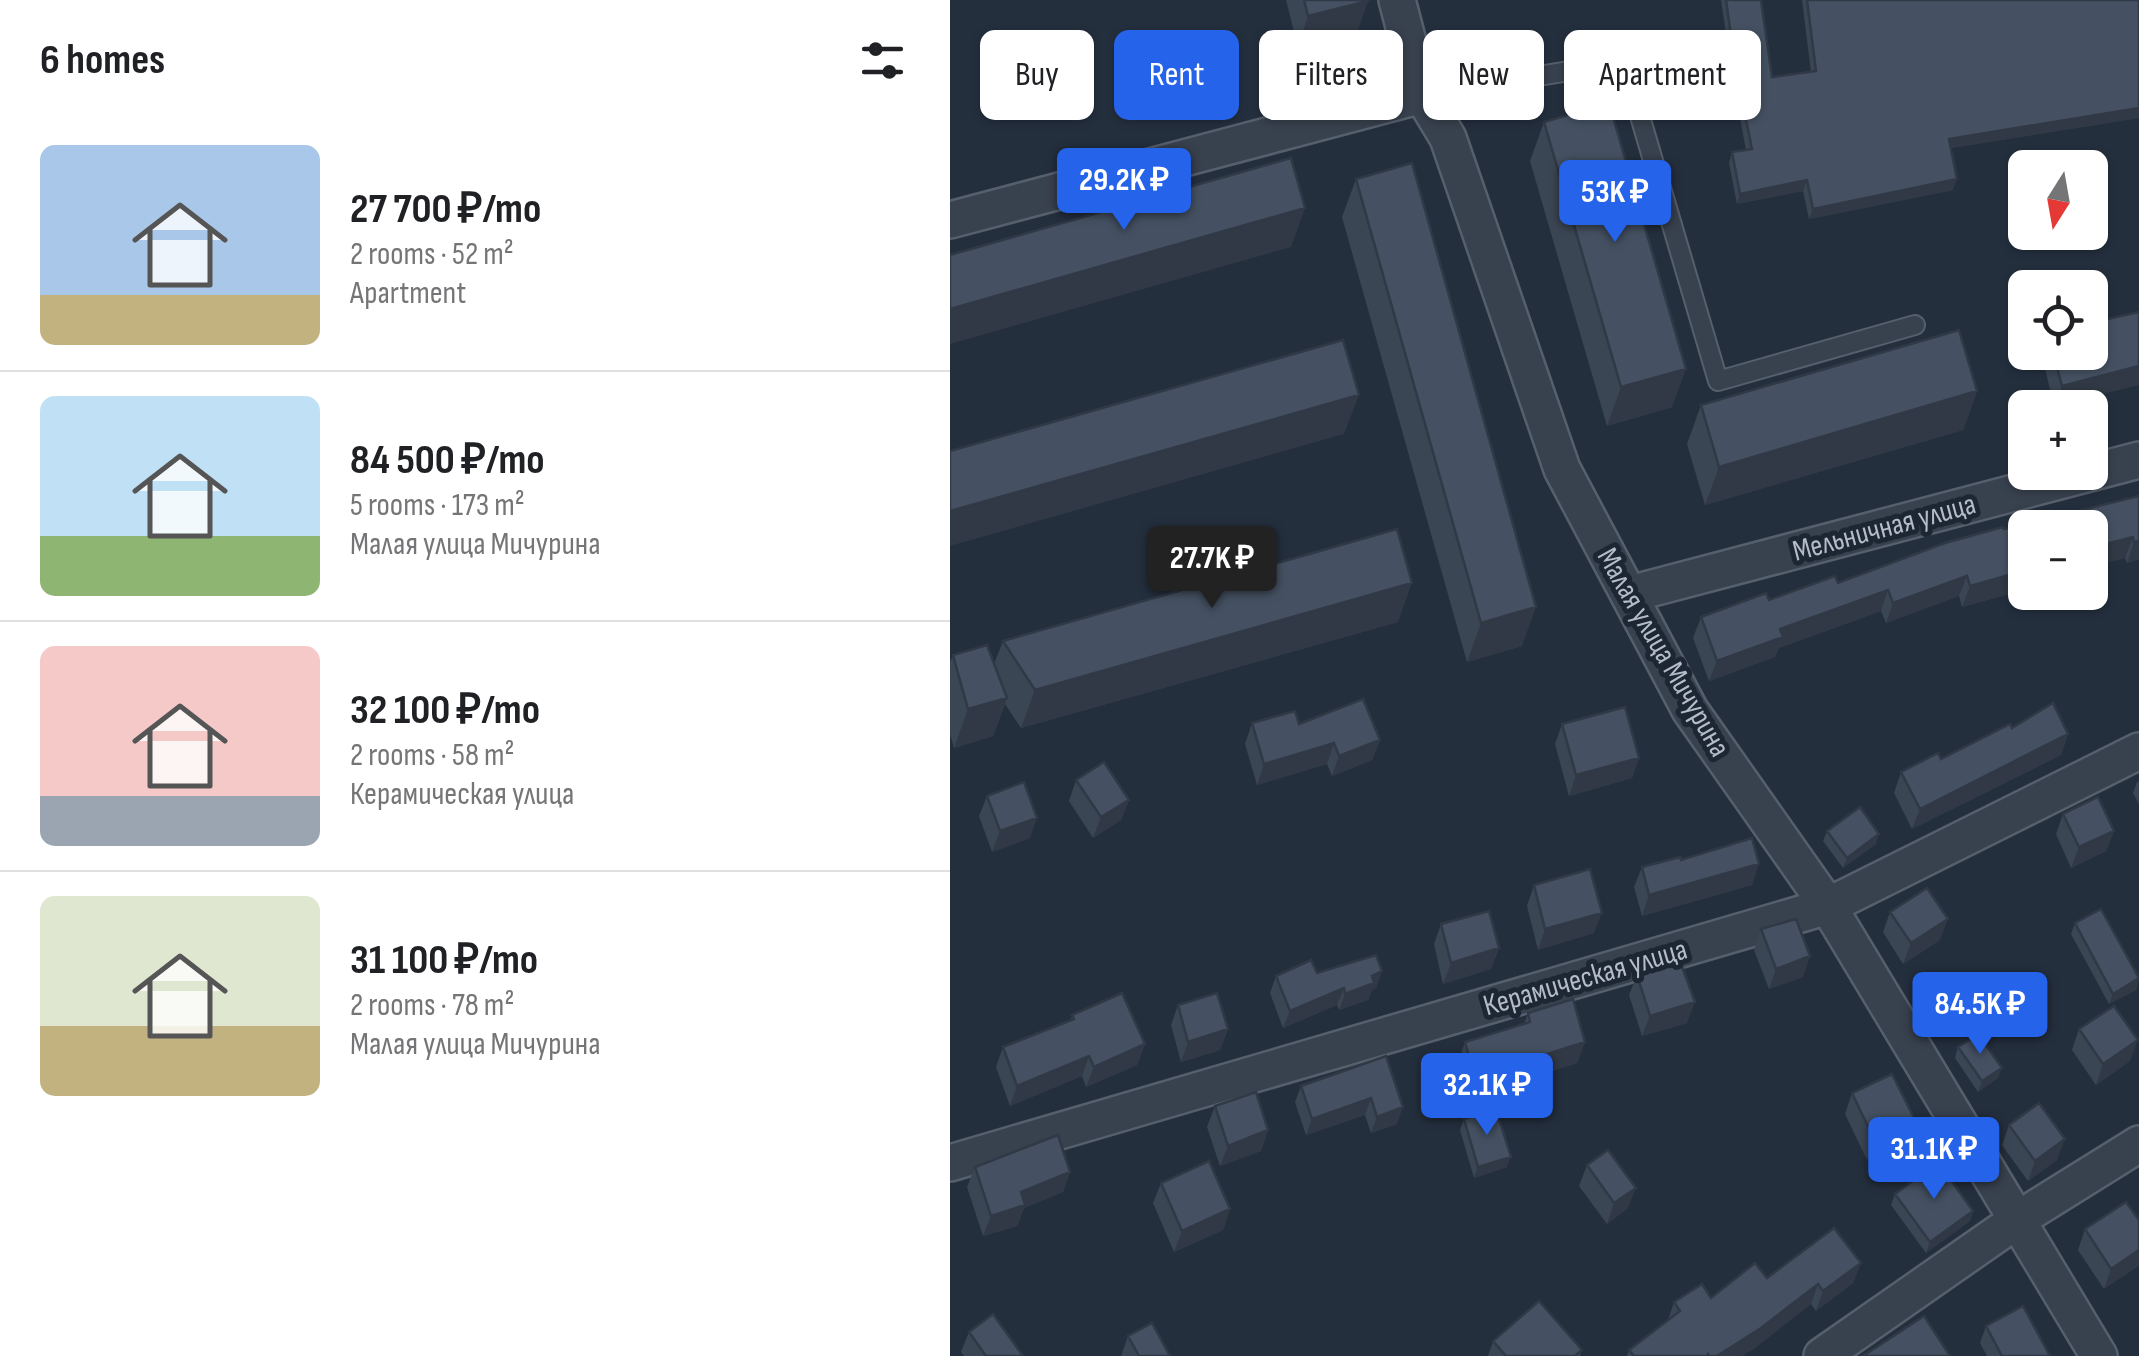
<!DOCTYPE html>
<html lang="en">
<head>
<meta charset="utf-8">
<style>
  :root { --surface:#fff; --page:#f2f2f2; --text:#202124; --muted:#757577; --line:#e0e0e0; --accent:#2563eb }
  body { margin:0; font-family:"Sofia Sans Condensed",sans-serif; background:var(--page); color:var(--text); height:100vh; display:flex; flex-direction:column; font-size:38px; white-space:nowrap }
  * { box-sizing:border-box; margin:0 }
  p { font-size:32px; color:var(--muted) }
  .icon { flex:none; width:55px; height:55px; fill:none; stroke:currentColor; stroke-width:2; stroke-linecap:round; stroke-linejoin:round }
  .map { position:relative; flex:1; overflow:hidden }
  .side { display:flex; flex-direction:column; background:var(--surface); width:950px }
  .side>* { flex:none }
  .hud { position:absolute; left:30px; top:30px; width:950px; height:90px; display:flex; gap:20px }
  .needle { width:65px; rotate:191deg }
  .controls { position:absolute; left:1058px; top:150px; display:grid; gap:20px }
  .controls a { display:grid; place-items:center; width:100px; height:100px; border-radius:15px; background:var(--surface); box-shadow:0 2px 8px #0004; font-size:50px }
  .price { position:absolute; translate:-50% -85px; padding:0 22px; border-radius:10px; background:var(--accent); color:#fff; font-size:32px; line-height:65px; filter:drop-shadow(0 2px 5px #0008) }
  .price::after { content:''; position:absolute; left:50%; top:60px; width:30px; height:22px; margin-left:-15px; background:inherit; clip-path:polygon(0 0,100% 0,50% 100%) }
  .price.current { background:#222; color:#fff }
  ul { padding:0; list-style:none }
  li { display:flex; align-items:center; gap:30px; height:250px; padding:0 40px }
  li+li { border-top:2px solid var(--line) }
  li span { display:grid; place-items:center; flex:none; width:280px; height:200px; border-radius:15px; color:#555 }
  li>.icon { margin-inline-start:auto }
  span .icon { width:120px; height:120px; fill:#fffc; stroke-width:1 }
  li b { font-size:42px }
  h2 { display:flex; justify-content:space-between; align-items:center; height:120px; padding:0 40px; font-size:42px }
  .chip { padding:0 35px; border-radius:15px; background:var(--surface); box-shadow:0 2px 8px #0004; font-size:35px; line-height:90px }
  .chip.current { background:var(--accent); color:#fff }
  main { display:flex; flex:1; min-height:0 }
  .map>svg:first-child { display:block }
</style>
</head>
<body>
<main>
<section class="side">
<h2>6 homes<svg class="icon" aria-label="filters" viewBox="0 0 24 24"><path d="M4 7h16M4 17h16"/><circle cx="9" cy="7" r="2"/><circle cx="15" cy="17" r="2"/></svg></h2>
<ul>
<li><span style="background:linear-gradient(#a9c7e8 75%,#c2b280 0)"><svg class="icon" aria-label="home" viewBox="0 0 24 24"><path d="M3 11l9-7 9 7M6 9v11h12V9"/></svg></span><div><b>27 700 ₽/mo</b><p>2 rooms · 52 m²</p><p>Apartment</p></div></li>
<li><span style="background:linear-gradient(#bfe0f5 70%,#8fb573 0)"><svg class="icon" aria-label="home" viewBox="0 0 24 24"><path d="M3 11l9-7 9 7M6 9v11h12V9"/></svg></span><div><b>84 500 ₽/mo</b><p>5 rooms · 173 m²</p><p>Малая улица Мичурина</p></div></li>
<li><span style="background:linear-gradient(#f6c9c9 75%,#9aa5b1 0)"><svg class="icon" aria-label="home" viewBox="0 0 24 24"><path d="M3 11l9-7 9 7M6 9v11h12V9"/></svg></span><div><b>32 100 ₽/mo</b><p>2 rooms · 58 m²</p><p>Керамическая улица</p></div></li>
<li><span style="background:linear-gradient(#dfe7d0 65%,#c2b280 0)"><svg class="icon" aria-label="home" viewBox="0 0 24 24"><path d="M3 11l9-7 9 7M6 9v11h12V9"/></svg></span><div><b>31 100 ₽/mo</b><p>2 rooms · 78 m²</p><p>Малая улица Мичурина</p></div></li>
</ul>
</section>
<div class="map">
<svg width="1189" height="1356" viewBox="0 0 1189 1356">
  <rect width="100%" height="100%" fill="#242f3e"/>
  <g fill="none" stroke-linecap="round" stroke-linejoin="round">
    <defs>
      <path id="lane" d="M472,95L674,62L768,381L965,325"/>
      <path id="street" d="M447,0L472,95L498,138L612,469L740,710L878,906L1149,1356
        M0,220L472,95
        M680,594L1189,460
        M0,1163L878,906L1189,751
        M872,1356L1067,1220L1189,1144"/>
    </defs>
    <use href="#lane" stroke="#565f6c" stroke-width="22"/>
    <use href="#street" stroke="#565f6c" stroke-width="40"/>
    <use href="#lane" stroke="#38414e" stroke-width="18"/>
    <use href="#street" stroke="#38414e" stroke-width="35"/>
  </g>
  <path fill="#3b4654" d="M336,0H417L418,1L407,32L348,47Z
    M771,0H811L822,77L861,72L852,0H1189V118L1001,148L1003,190L859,219L853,191L787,204L779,163L782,152L796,150L783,81Z
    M594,122L722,407L657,426L580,161Z
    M406,179L572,646L517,662L392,217Z
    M1091,352H1140L1104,406Z
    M1027,391L1013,430L755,505L737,444L751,405Z
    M1189,496V559L1177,563L1175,558L1140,567V528H1075V583L1062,586L1059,594L1012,607L1009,596L936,623L931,611L829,648L825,657L759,681L743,638L751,617L888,583L1054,529Z
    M448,622L71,728L55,704L43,736L4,748L0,734V662L3,655L44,664L53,641Z
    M302,723L349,724L430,740L422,760L382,776L377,764L307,785L295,744Z
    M612,724L689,758L682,778L619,796L605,744Z
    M1062,728L1118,734L1111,755L962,829L944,793L951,772L991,759Z
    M126,780L179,800L171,820L143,838L119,801Z
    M1189,781V804L1183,793L1187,782Z
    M37,796L80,838L42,852L29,816Z
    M1113,814L1164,831L1156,851L1121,868L1106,834Z
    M877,831L926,844L893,868L873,841Z
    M692,867L802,885L692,916L684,887Z
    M584,885L644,933L588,950L577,906Z
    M940,912L990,940L953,964L933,932Z
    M1125,923L1189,978L1186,990L1159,1004L1121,934Z
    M491,924L549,948L541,969L493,984L484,944Z
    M811,929L853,977L819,989L804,950Z
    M432,971L426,988L422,990L418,1000L389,1010L387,1005L333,1028L320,993L326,976Z
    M687,975L737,1023L692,1036L679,995Z
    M228,1005L278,1029L270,1050L231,1062L221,1025Z
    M578,1013L635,1042L627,1063L517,1098L508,1062L515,1042L574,1024Z
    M122,1015L195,1044L187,1065L136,1087L132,1076L60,1106L46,1067L53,1047L121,1020Z
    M1129,1029L1180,1061L1146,1085L1122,1050Z
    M1008,1047L1048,1078L1028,1092L1005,1058Z
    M436,1056L447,1124L421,1133L415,1115L356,1135L345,1102L351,1086Z
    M902,1093L957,1140L917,1160L895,1114Z
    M265,1106L318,1130L311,1151L270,1166L257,1127Z
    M514,1119L557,1167L524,1178L510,1130Z
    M1059,1125L1107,1160L1078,1181L1052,1145Z
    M637,1165L678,1208L657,1224L629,1186Z
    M25,1167L120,1172L113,1192L74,1208L67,1226L33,1236L17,1187Z
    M211,1183L280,1209L273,1230L224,1252L203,1203Z
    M945,1194L1023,1211L1020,1221L976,1253L941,1205Z
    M1189,1220L1154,1289L1128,1250L1135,1229Z
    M911,1263L903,1283L866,1311L861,1304L792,1356H677L679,1350L718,1320L724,1302L761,1298L817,1278Z
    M1036,1326L1100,1356H1037L1030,1343Z
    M19,1332L73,1356H14L11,1352Z
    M178,1336L220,1356H171Z
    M543,1341L632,1350L630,1356H538Z"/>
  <path fill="#303945" d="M418,1L407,32L348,47L358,16Z
    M1189,108V118L995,149L999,139Z
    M1007,179L1003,190L859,219L863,209Z
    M857,180L853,191L787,204L790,194Z
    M355,208L341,247L0,344V309Z
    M1189,366V385L1104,406L1112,386Z
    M736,369L722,407L657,426L671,387Z
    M1027,391L1013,430L755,505L769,467Z
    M409,395L394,434L0,546V511Z
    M1183,537L1175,558L1140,567V548Z
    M1189,541V559L1177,563L1184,542Z
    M1075,564V583L1062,586L1059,594L1012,607L1020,586L1065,567Z
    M1017,576L1009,596L936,623L943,603Z
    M462,583L448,622L71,728L85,690Z
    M938,590L931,611L829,648L825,657L759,681L767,661L830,629Z
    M586,607L572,646L517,662L531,623Z
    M57,698L43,736L4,748L18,709Z
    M1118,734L1111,755L962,829L970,809Z
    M430,740L422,760L382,776L389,756Z
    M384,743L377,764L307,785L314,764Z
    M689,758L682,778L619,796L626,775Z
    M179,800L171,820L143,838L151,817Z
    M87,818L80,838L42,852L50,831Z
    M1164,831L1156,851L1121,868L1129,847Z
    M929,834L926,844L893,868L897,858Z
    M809,864L802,885L692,916L699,895Z
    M652,913L644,933L588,950L595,929Z
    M998,919L990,940L953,964L961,943Z
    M549,948L541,969L493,984L501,963Z
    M860,956L853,977L819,989L826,969Z
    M432,971L426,988L422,990L418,1000L389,1010L395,994L422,976Z
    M1189,980L1186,990L1159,1004L1163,994Z
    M394,988L387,1005L333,1028L340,1011Z
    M745,1002L737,1023L692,1036L700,1016Z
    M278,1029L270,1050L231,1062L238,1042Z
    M1188,1040L1180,1061L1146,1085L1153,1064Z
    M635,1042L627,1063L517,1098L525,1077Z
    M195,1044L187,1065L136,1087L144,1067Z
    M139,1056L132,1076L60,1106L67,1086Z
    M1052,1068L1048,1078L1028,1092L1032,1081Z
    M421,1098L415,1115L356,1135L362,1119Z
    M453,1107L447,1124L421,1133L427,1117Z
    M965,1120L957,1140L917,1160L924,1139Z
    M318,1130L311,1151L270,1166L278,1146Z
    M1115,1139L1107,1160L1078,1181L1085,1161Z
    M561,1157L557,1167L524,1178L528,1167Z
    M120,1172L113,1192L74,1208L67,1226L33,1236L41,1216L71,1192Z
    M686,1188L678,1208L657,1224L664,1203Z
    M280,1209L273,1230L224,1252L232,1231Z
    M1023,1211L1020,1221L976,1253L980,1242Z
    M1189,1250V1266L1154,1289L1161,1269Z
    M911,1263L903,1283L866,1311L873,1291Z
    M868,1284L861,1304L804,1349L792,1356H767Z"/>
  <path fill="#455162" stroke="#303945" stroke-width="2.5" d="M354,0H417L418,1L358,16Z
    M776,0H811L822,77L866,71L857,0H1189V108L999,139L1007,179L863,209L857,180L790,194L782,152L802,149L786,71Z
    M659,103L736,369L671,387L594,122Z
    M341,158L355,208L0,309V255Z
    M462,163L586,607L531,623L406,179Z
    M1189,312V366L1112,386L1103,352H1140V323Z
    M1009,330L1027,391L769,467L751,405Z
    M393,340L409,395L0,511V451Z
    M1189,496V541L1184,542L1183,537L1140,548V528H1075V564L1065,567L1066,573L1020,586L1017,576L943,603L938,590L830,629L833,637L767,661L751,617L816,593L819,600L885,576L888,583L995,543L1053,527L1054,529Z
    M447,529L462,583L85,690L53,641Z
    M37,645L57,698L18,709L3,655Z
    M413,699L430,740L389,756L384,743L314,764L302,723L345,711L349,724Z
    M1103,703L1118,734L970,809L951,772L988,753L991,759L1060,724L1062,728Z
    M675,707L689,758L626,775L612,724Z
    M154,762L179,800L151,817L126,780Z
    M74,782L87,818L50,831L37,796Z
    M1148,797L1164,831L1129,847L1113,814Z
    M910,807L929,834L897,858L877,831Z
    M802,838L809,864L699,895L692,867L730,857L731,860Z
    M640,869L652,913L595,929L584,885Z
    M977,888L998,919L961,943L940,912Z
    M1151,909L1189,978L1163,994L1125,923Z
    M539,911L549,948L501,963L491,924Z
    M846,919L860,956L826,969L811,929Z
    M426,955L432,971L422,976L424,983L395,994L394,988L340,1011L326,976L361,960L367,973Z
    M730,961L745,1002L700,1016L687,975Z
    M172,993L195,1044L144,1067L139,1056L67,1086L53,1047L124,1019L122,1015Z
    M267,993L278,1029L238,1042L228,1005Z
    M623,999L635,1042L525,1077L515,1042L580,1022L578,1013Z
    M1164,1006L1188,1040L1153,1064L1129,1029Z
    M1028,1034L1052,1068L1032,1081L1008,1047Z
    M436,1056L453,1107L427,1117L421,1098L362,1119L351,1086Z
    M942,1074L965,1120L924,1139L902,1093Z
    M306,1092L318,1130L278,1146L265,1106Z
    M1089,1103L1115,1139L1085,1161L1059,1125Z
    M546,1109L561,1157L528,1167L514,1119Z
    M108,1135L120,1172L71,1192L75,1205L41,1216L25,1167Z
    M658,1150L686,1188L664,1203L637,1165Z
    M259,1161L280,1209L232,1231L211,1183Z
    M988,1162L1023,1211L980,1242L945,1194Z
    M1176,1202L1189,1220V1250L1161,1269L1135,1229Z
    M884,1228L911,1263L873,1291L868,1284L811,1328L767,1356H759L758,1354L756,1356H684L679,1350L730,1311L724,1302L752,1284L761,1298L805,1263L817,1278Z
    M589,1301L632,1350L625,1356H556L543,1341Z
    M1073,1306L1100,1356H1052L1036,1326Z
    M43,1314L73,1356H36L19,1332Z
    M974,1316L1000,1356H913Z
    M202,1323L220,1356H189L178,1336Z"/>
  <g text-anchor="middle" stroke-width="10" stroke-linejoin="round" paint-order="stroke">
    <g font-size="30" fill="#b4bcc9" stroke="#1d2633">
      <text transform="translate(934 527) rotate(-15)" y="10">Мельничная улица</text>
      <text transform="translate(714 652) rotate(60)" y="10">Малая улица Мичурина</text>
      <text transform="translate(635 977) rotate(-16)" y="10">Керамическая улица</text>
    </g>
  </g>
</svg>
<div class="controls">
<a><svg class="needle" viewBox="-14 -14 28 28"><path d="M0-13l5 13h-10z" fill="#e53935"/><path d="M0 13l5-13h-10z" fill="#757577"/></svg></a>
<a><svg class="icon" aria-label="locate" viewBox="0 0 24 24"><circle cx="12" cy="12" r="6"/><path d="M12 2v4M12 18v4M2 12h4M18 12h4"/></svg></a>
<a>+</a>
<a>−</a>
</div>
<b class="price" style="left:174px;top:233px">29.2K ₽</b>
<b class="price" style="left:665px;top:245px">53K ₽</b>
<b class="price current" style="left:262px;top:611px">27.7K ₽</b>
<b class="price" style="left:1030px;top:1057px">84.5K ₽</b>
<b class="price" style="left:537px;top:1138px">32.1K ₽</b>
<b class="price" style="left:984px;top:1202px">31.1K ₽</b>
<div class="hud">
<a class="chip">Buy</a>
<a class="chip current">Rent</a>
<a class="chip">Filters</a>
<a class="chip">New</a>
<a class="chip">Apartment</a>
</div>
</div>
</main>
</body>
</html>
